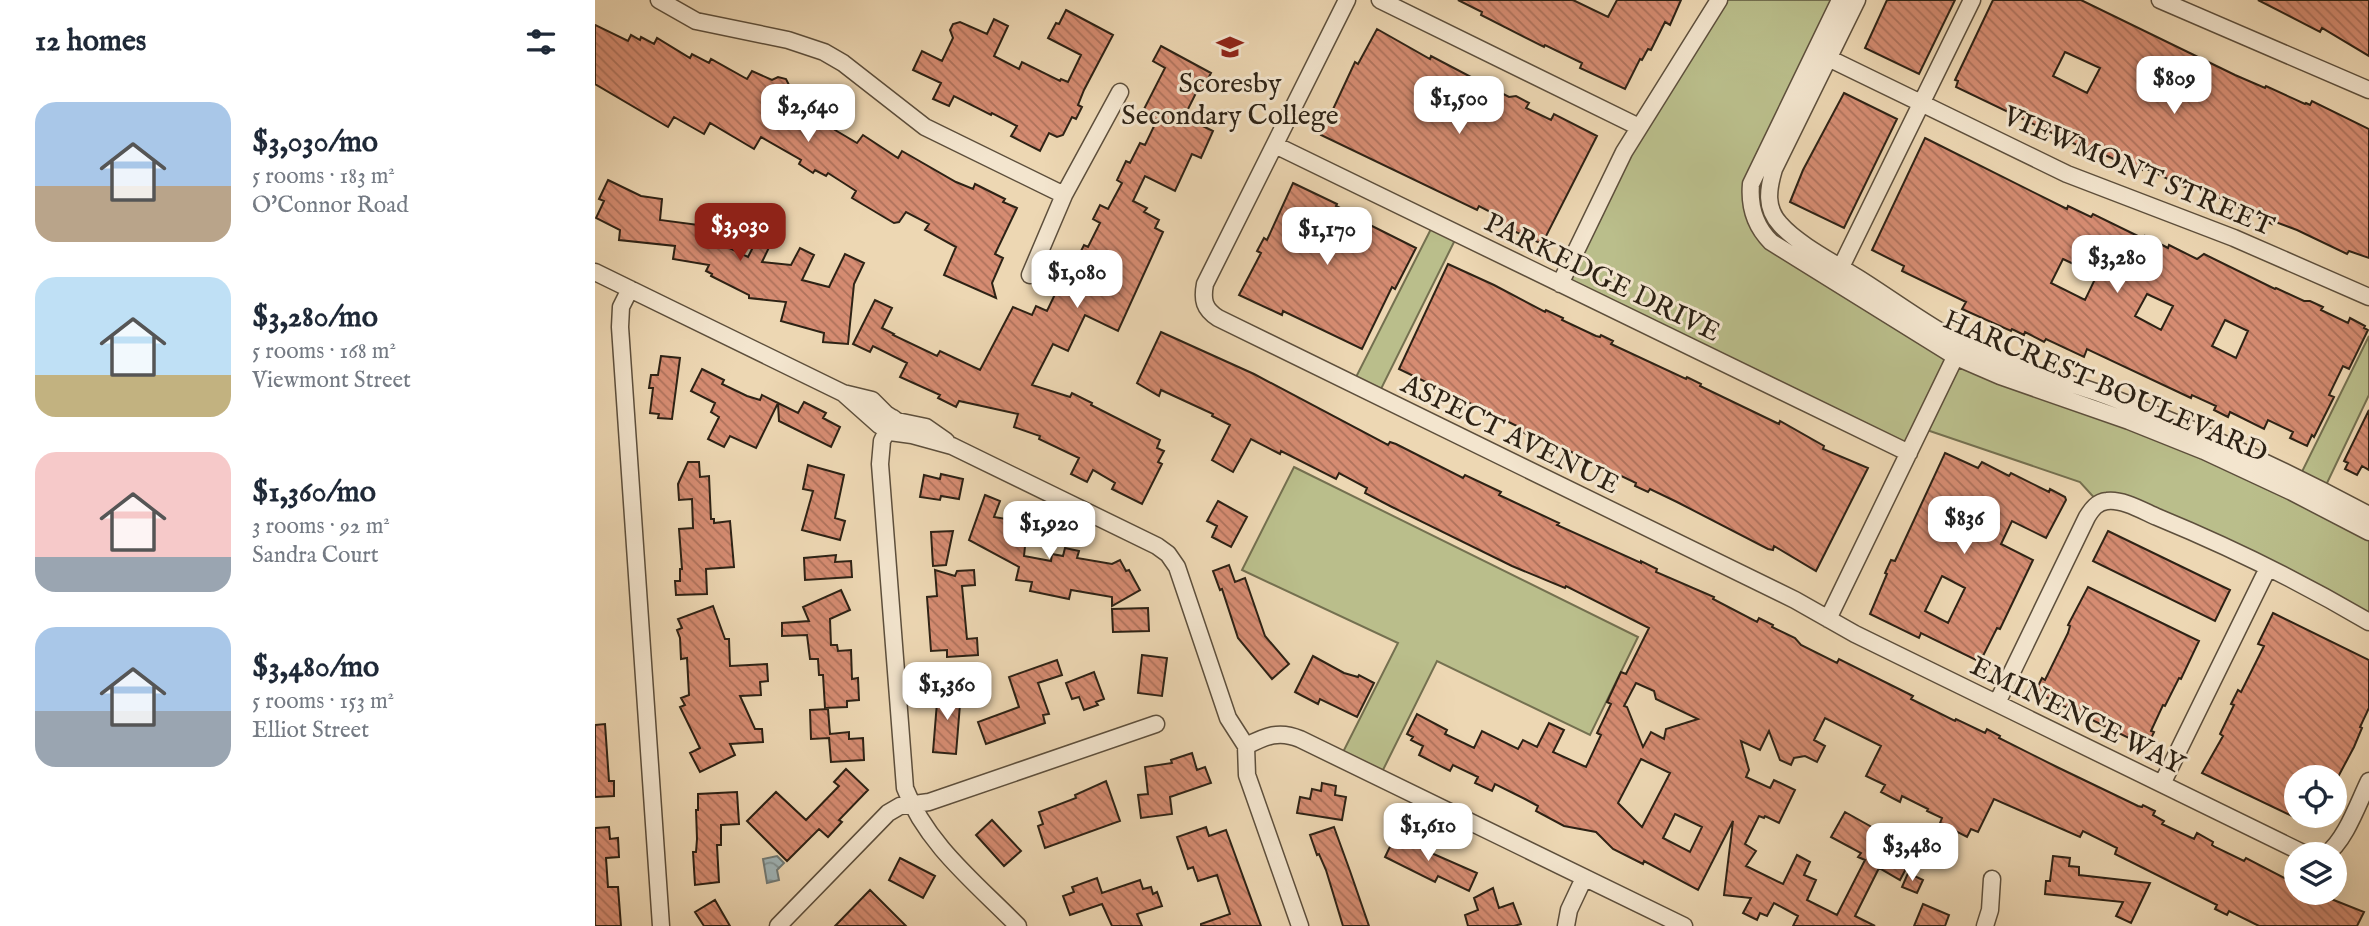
<!DOCTYPE html>
<html lang="en">
<head>
<meta charset="utf-8">
<style>
  :root { --surface:#fff; --page:#f2f2f3; --text:#1f2937; --muted:#747a83; --accent:#8f2418 }
  body { margin:0; font-family:"IM FELL English",serif; background:var(--page); color:var(--text); height:100vh; display:flex; flex-direction:column; font-size:26px; white-space:nowrap }
  * { box-sizing:border-box; margin:0 }
  p { font-size:23px; color:var(--muted) }
  .icon { flex:none; width:38px; height:38px; fill:none; stroke:currentColor; stroke-width:2; stroke-linecap:round; stroke-linejoin:round }
  .map { position:relative; flex:1; overflow:hidden }
  .details { display:flex; flex-direction:column; background:var(--surface); width:595px }
  .details>* { flex:none }
  .buttons { position:absolute; left:1689px; top:765px; display:grid; gap:14px }
  .buttons a { display:grid; place-items:center; width:63px; height:63px; border-radius:50%; background:var(--surface); box-shadow:0 7px 28px #0002; font-size:35px }
  .price { position:absolute; translate:-50% -60px; padding:0 16px; border-radius:14px; background:#fff; color:#222; font-size:23px; line-height:46px; filter:drop-shadow(0 2px 4px #0008) }
  .price::after { content:''; position:absolute; left:50%; top:42px; width:21px; height:16px; margin-left:-10px; background:inherit; clip-path:polygon(0 0,100% 0,50% 100%) }
  .price.selected { background:var(--accent); color:#fff }
  ul { padding:0; list-style:none }
  li { display:flex; align-items:center; gap:21px; height:175px; padding:0 35px }
  li span { display:grid; place-items:center; flex:none; width:196px; height:140px; border-radius:21px; color:#555 }
  li>.icon { margin-inline-start:auto }
  span .icon { width:84px; height:84px; fill:#fffc; stroke-width:1 }
  li b { font-size:30px }
  h2 { display:flex; justify-content:space-between; align-items:center; height:84px; padding:0 35px; font-size:30px }
  main { display:flex; flex:1; min-height:0 }
  .map>svg:first-child { display:block }
</style>
</head>
<body>
<main>
<section class="details">
<h2>12 homes<svg class="icon" aria-label="filters" viewBox="0 0 24 24"><path d="M4 7h16M4 17h16"/><circle cx="9" cy="7" r="2"/><circle cx="15" cy="17" r="2"/></svg></h2>
<ul>
<li><span style="background:linear-gradient(#a9c7e8 60%,#b9a48a 0)"><svg class="icon" aria-label="home" viewBox="0 0 24 24"><path d="M3 11l9-7 9 7M6 9v11h12V9"/></svg></span><div><b>$3,030/mo</b><p>5 rooms · 183 m²</p><p>O'Connor Road</p></div></li>
<li><span style="background:linear-gradient(#bfe0f5 70%,#c2b280 0)"><svg class="icon" aria-label="home" viewBox="0 0 24 24"><path d="M3 11l9-7 9 7M6 9v11h12V9"/></svg></span><div><b>$3,280/mo</b><p>5 rooms · 168 m²</p><p>Viewmont Street</p></div></li>
<li><span style="background:linear-gradient(#f6c9c9 75%,#9aa5b1 0)"><svg class="icon" aria-label="home" viewBox="0 0 24 24"><path d="M3 11l9-7 9 7M6 9v11h12V9"/></svg></span><div><b>$1,360/mo</b><p>3 rooms · 92 m²</p><p>Sandra Court</p></div></li>
<li><span style="background:linear-gradient(#a9c7e8 60%,#9aa5b1 0)"><svg class="icon" aria-label="home" viewBox="0 0 24 24"><path d="M3 11l9-7 9 7M6 9v11h12V9"/></svg></span><div><b>$3,480/mo</b><p>5 rooms · 153 m²</p><p>Elliot Street</p></div></li>
</ul>
</section>
<div class="map">
<svg width="1774" height="926" viewBox="0 0 1774 926">
  <defs>
    <pattern id="water-waves" width="16" height="10" patternUnits="userSpaceOnUse" patternTransform="scale(1.75)"><rect width="16" height="10" fill="#a0b6b9"/><path d="M0 5q4-4 8 0t8 0" fill="none" stroke="#839495"/></pattern>
    <pattern id="building-back-hatch" width="6" height="6" patternUnits="userSpaceOnUse" patternTransform="scale(1.75)"><rect width="6" height="6" fill="#d68c72"/><path d="M-1 5l2 2M0 0l6 6M5-1l2 2" fill="none" stroke="#ae725c"/></pattern>
  </defs>
  <rect width="100%" height="100%" fill="#edd7b3"/>
  <filter id="stains"><feTurbulence type="fractalNoise" baseFrequency=".00286" numOctaves="4"/><feColorMatrix values="0 0 0 0 .2 0 0 0 0 .09 0 0 0 0 .02 0 0 0 .5 -.17"/></filter>
  <radialGradient id="worn" r=".72"><stop offset=".6" stop-color="#630" stop-opacity="0"/><stop offset="1" stop-color="#630" stop-opacity=".3"/></radialGradient>
  <path fill="#babe8b" stroke="#747050" stroke-width="2" d="M1124,0H1245L1159,176L1163,226L1324,335L1697,492L1774,336V395L1722,504L1774,532V622L1525,502L1504,503L1485,482L1326,428L1314,453L965,284L1029,152Z
    M839,223L863,234L782,397L757,385Z
    M699,467L1043,637L995,735L842,661L784,778L745,758L803,643L647,570Z"/>
  <path fill="url(#water-waves)" stroke="#727b77" stroke-width="2" d="M182,856L189,863L182,870L184,880L172,883L168,859Z"/>
  <path fill="url(#building-back-hatch)" stroke="#2d2215" stroke-width="2" fill-rule="evenodd" d="M863,0H978L1013,17L1022,0H1086L1075,25L1070,22L1056,50L1053,49L1047,60L1045,59L1030,89L985,68L987,63L950,45L949,47L886,15L887,12Z
    M1292,0H1360L1324,74L1270,48Z
    M1398,0H1486L1640,75L1670,88L1671,86L1710,104L1711,103L1715,105L1717,101L1774,129V258L1754,251L1752,254L1702,230L1678,221L1677,224L1613,192L1594,185L1592,188L1552,169L1548,168L1547,170L1538,168L1508,154L1507,157L1361,87L1363,81L1360,80ZM1470,52L1505,68L1492,93L1458,76Z
    M1663,0H1774V56L1727,28L1725,32Z
    M471,10L518,35L489,90L483,105L487,107L481,119L477,117L468,135L462,137L454,133L445,151L416,136L422,126L397,113L396,115L359,96L354,106L338,99L346,83L318,70L327,51L347,61L358,38L355,30L358,24L365,22L392,34L399,19L413,26L399,56L424,69L427,62L465,81L466,79L473,82L486,55L453,38L461,23L464,24Z
    M0,25L33,41L36,35L45,40L46,37L59,44L62,38L95,58L97,54L114,63L116,59L152,79L157,71L177,80L183,77L191,79L196,89L216,101L221,92L252,110L240,130L262,143L268,135L303,158L307,151L361,182L378,189L380,184L410,199L408,202L422,208L400,254L408,258L397,283L401,298L349,275L361,247L330,230L334,224L311,212L304,222L299,223L257,198L261,191L233,173L231,176L220,170L218,173L204,164L206,160L166,137L159,149L115,123L109,134L79,117L73,127L0,84Z
    M782,29L835,59L836,56L914,97L921,96L934,103L931,108L956,120L959,114L1002,136L947,244L904,224L907,218L884,206L882,210L726,135L760,62L763,64Z
    M566,46L616,73L609,86L603,89L589,117L618,131L606,158L597,154L580,191L550,176L538,201L552,208L549,212L564,220L560,228L568,232L523,331L490,315L473,351L458,344L437,385L475,397L477,393L497,403L496,405L565,440L562,448L569,451L563,462L567,464L547,504L517,489L520,483L498,470L492,482L476,474L484,458L444,439L445,436L419,427L423,414L364,401L361,407L343,398L345,395L305,377L312,363L278,346L275,352L258,344L280,300L297,308L287,328L299,334L298,335L342,356L345,351L385,370L418,307L437,315L441,306L452,311L463,288L476,295L490,265L481,261L489,245L493,247L505,223L498,219L505,205L513,209L527,183L522,180L531,161L535,163L545,143L550,145L562,120L547,113L570,68L558,61Z
    M1249,93L1302,119L1249,228L1195,202L1208,170Z
    M1330,138L1472,209L1473,206L1496,217L1498,214L1549,239L1550,236L1573,248L1574,245L1602,259L1609,254L1680,289L1681,288L1709,301H1715L1728,307L1726,310L1753,323L1755,318L1770,326L1769,328L1773,330L1754,369L1748,366L1734,395L1739,397L1719,437L1717,435L1712,446L1695,438L1698,432L1673,420L1669,429L1635,412L1633,417L1619,410L1621,406L1597,395L1596,398L1492,349L1489,357L1451,339L1449,342L1430,332L1429,335L1417,329L1416,331L1367,309L1371,302L1307,271L1309,266L1277,250ZM1468,259L1502,275L1490,300L1456,283ZM1552,294L1578,306L1566,330L1540,316ZM1630,320L1653,331L1641,358L1617,346Z
    M13,180L46,196L67,199L65,220L134,229L126,244L153,257L168,227L181,233L167,262L196,265L205,248L219,255L207,280L234,287L250,254L269,263L259,284L253,344L228,342L229,333L186,321L191,302L154,298V295L116,276L117,274L111,271L114,265L78,259L80,246L24,240L25,230L1,218L9,201L4,199Z
    M698,183L742,204L741,206L760,215L759,217L821,248L800,289L797,287L767,349L688,311L687,315L644,295L666,253L662,251L669,238L672,240Z
    M853,264L899,285L950,312L951,310L968,318L967,320L1001,336L1005,337L1006,335L1018,341L1016,344L1091,379L1092,377L1106,384L1105,386L1184,424L1185,421L1229,446L1228,449L1273,468L1221,571L1179,546L1178,550L1173,549L1082,502L1055,489L1053,492L1040,486L1041,483L937,433L935,436L921,429L922,426L804,369Z
    M566,332L659,374L793,445L795,442L801,444L868,478L870,475L906,492L904,495L964,523L962,525L1046,563V561L1062,569L1061,572L1119,597L1118,599L1162,622L1164,618L1178,625L1177,627L1200,638L1206,645L1242,663L1244,659L1318,696L1316,699L1360,721L1361,719L1390,733L1392,729L1405,736L1404,738L1464,768L1543,806L1547,807L1548,805L1560,811L1558,815L1569,821L1567,824L1599,839L1602,833L1618,842L1617,845L1620,847L1649,861L1651,858L1701,884V892H1714L1724,897L1726,895L1769,912L1762,926H1664L1634,911L1632,915L1620,909L1622,905L1520,854L1522,848L1488,831L1485,837L1399,799L1383,832L1376,829L1372,837L1345,823L1347,818L1332,811L1333,809L1307,796L1305,802L1286,792L1290,785L1271,776L1286,746L1230,718L1219,740L1230,746L1222,762L1210,756L1199,758L1196,765L1185,760L1174,731L1165,750L1146,741L1154,770L1151,777L1175,788L1179,780L1200,790L1184,823L1170,816L1169,818L1164,816L1150,844L1161,851L1151,866L1188,884L1202,855L1215,862L1209,875L1221,880L1212,900L1242,915L1270,860L1263,857L1266,853L1236,837L1250,812L1305,843L1301,850L1316,859L1305,880L1284,868L1260,916L1280,926H1198L1203,916L1179,903L1172,916L1165,913L1162,920L1148,913L1156,898L1129,895L1138,821L1103,890L1049,861L1048,864L1018,849L1001,832L969,826L941,811L943,806L930,799L900,784L897,791L880,783L883,777L858,765L855,771L824,755L828,746L816,740L818,737L812,734L822,714L852,730L850,734L879,748L887,731L923,749L928,740L942,747L954,723L969,730L958,752L991,767L1006,735L1002,733L1016,704L1012,702L1026,672L1031,674L1054,628L971,586L970,588L917,566L797,507L770,493L772,488L744,473L741,479L686,451L685,454L656,439L638,472L617,460L635,425L617,416L618,414L566,390L564,396L542,383ZM1041,683L1059,691L1061,699L1103,719L1071,729L1069,739L1056,732L1048,747L1032,707L1029,706ZM1046,759L1075,773L1047,827L1023,803ZM1080,814L1107,827L1095,852L1068,838Z
    M66,356L85,358L77,419L63,418L64,414L55,413L58,388H54L56,375H63Z
    M107,369L129,380L127,384L152,396L165,400L167,395L183,403L161,448L135,436L129,447L113,439L124,417L116,412L120,403L96,391Z
    M209,402L231,413L228,418L245,427L236,447L184,421L183,403L203,413Z
    M1774,410V470L1767,466L1762,475L1750,469L1753,463L1749,461Z
    M1350,453L1383,468L1387,462L1414,476L1416,473L1454,492L1455,489L1470,497L1471,500L1451,538L1417,521L1406,544L1438,560L1405,629L1402,628L1388,656L1386,655L1383,661L1326,633L1324,638L1275,614L1292,574L1290,573L1296,560L1300,561ZM1347,576L1370,588L1353,623L1330,611Z
    M93,462H104L105,477L114,476L116,519H119V523L135,521L139,567L111,569L112,594L81,595L80,581H85V569H87L84,529L98,528L97,499L84,500L83,484Z
    M213,465L249,475L240,518L250,521L245,540L207,530L218,491L208,489Z
    M346,474L368,479L364,499L346,496L345,500L325,497L329,475L345,479Z
    M390,495L405,501L399,517L429,522L426,536L431,537L429,556L456,561L457,554L468,556L470,548L484,551L482,558L517,564L525,560L531,571L534,570L545,590L517,606V597L476,590L474,599L435,591L437,582L421,580L424,567L374,540Z
    M623,501L652,517L636,547L617,537L622,526L612,521Z
    M358,531L351,565L338,566L336,532Z
    M1513,531L1635,590L1620,621L1498,561Z
    M241,555L240,562L256,561L257,577L210,580L209,558Z
    M634,565L640,582L650,578L670,636L694,664L677,679L643,638L627,589L625,590L618,571Z
    M340,570L360,576L362,571L379,570L380,585L367,586L372,639L382,638L383,655L352,657V650L336,651L332,597L342,596Z
    M1493,587L1604,641L1586,679L1584,678L1570,706L1568,705L1556,731L1559,732L1552,747L1440,692L1447,678L1450,680L1473,633L1475,626L1473,625Z
    M246,590L255,610L235,619L236,645H242L243,651L256,650L257,679L263,678L264,700L252,701V707L230,708L228,675H224L223,659H215L212,635L187,636V623L214,621L208,607Z
    M118,606L130,639H134L135,666L172,664L173,681L165,682L166,695L145,696L160,729H167L168,742L135,744L140,755L105,772L95,753L105,748L85,707L90,705L86,698L94,695L92,658L86,659L85,638L82,630L87,628L83,619Z
    M553,608L554,631L518,632L517,609Z
    M1678,613L1774,660V708L1765,727L1767,728L1759,747L1743,777H1701V818L1607,773L1628,736L1625,734L1639,705L1636,704L1643,690L1646,692L1669,646L1663,644Z
    M547,655L572,658L567,696L543,693Z
    M718,656L749,673L763,677L764,675L779,683L762,717L725,699L723,704L700,692Z
    M462,660L467,675L443,683L454,714L448,715L450,723L391,744L383,722L424,707L414,677Z
    M499,672L509,699L501,702L503,705L489,710L484,697L477,699L471,683Z
    M343,690L366,692L361,754L338,752Z
    M233,709L235,734L254,732V739L268,738L269,760L236,762L234,738L216,739L215,710Z
    M10,724L14,781H19V796L0,797V725Z
    M597,753L602,770L610,767L616,783L575,797L577,814L546,818L543,795L553,794L550,767L577,763L576,760Z
    M251,769L273,790L244,820L247,822L233,837L224,829L192,861L152,821L181,792L211,820L244,786L239,782Z
    M511,781L525,821L450,848L443,826L448,824L444,812L481,798L480,795Z
    M727,783L741,786L740,795L751,797L747,820L702,813L705,797L715,799L717,789L726,791Z
    M142,792L144,824L126,825V845H122L124,882L100,885L98,852H101L102,839L101,810H103V794Z
    M397,820L426,851L409,866L381,835Z
    M14,827L15,839L23,838L24,857L11,858L13,887H23L26,926H0V828Z
    M611,827L614,836L631,830L666,926H606V924L635,914L622,875L603,881L598,867L593,869L582,837Z
    M739,827L755,871L774,926H748L731,870L724,854L722,855L715,835Z
    M802,832L820,841L818,845L882,873L874,891L843,876L840,882L790,857Z
    M1458,856L1475,858L1474,866L1484,867V875L1555,883L1536,923L1521,916L1528,902L1450,894L1451,881H1455Z
    M305,858L340,876L328,898L294,880Z
    M1313,873L1328,880L1322,893L1307,887Z
    M502,878L507,893L545,880L548,889L556,887L558,894L562,892L567,906L542,914L547,926H517L507,904L475,915L468,896L479,892L477,887Z
    M898,888L904,908L918,903L926,924L919,926H873L870,915L883,910L879,898Z
    M275,890L311,926H240Z
    M120,900L135,926H109L100,912Z
    M1328,904L1354,915L1350,926H1319Z"/>
  <g fill="none" stroke-linecap="round" stroke-linejoin="round">
    <defs>
      <path id="minor" d="M64,0L101,21L193,40L229,52L248,63L330,127L469,195
        M752,0L610,284C607,300 609,309 623,318L1200,600L1260,634L1710,854
        M785,0L1044,127
        M1245,0L1156,184C1154,207 1160,226 1176,242L1361,357L1405,376L1534,421L1609,451L1697,492L1774,532
        M1262,0L1179,169C1173,189 1170,208 1185,224C1202,244 1241,264 1263,278C1298,300 1331,325 1367,344C1412,367 1465,379 1512,396C1602,429 1690,470 1774,515
        M1565,0L1774,90
        M1225,54L1472,174L1639,238L1774,297
        M680,145L1314,453
        M1246,267L1377,0
        M0,272L248,393L277,400L291,414L302,421L331,427L351,441
        M435,275L469,195L525,92
        M965,284L1029,152L1124,0
        M35,289L26,307L25,327L66,926
        M248,393L284,425L295,432L317,435L357,446L562,546L573,554L582,567L633,718L651,746L652,775L705,926
        M298,418L287,441L285,464L310,788C331,844 382,884 423,926
        M1233,619L1365,347
        M1402,703L1492,517C1497,509 1502,502 1512,501C1528,499 1548,511 1562,517C1635,547 1706,582 1774,622
        M651,746C671,736 684,730 705,739L1089,926
        M1567,784L1673,568
        M1731,854C1750,842 1764,801 1774,781
        M183,926L293,813L305,806L334,802L561,724
        M971,926L974,910L989,878
        M1390,926L1395,910L1397,879"/>
    </defs>
    <use href="#minor" stroke="#5d4f3c" stroke-width="19"/>
    <use href="#minor" stroke="#f3e5ce" stroke-width="16"/>
  </g>
  <defs>
    <symbol id="school-bare" viewBox="-9 -9 18 18"><path d="M0-5L7-2L0 1L-7-2ZM-4 1L0 2.5L4 1V4Q0 6-4 4Z" fill="#8f2418" stroke="#f3e5ce" stroke-width="2.5" paint-order="stroke"/></symbol>
  </defs>
  <g fill-rule="evenodd">
    <use href="#school-bare" x="616" y="28" width="38" height="38"/>
  </g>
  <g text-anchor="middle" stroke-width="6" stroke-linejoin="round" paint-order="stroke">
    <g font-size="28" fill="#2d2215" stroke="#f3e5ce">
      <text x="635" y="92">Scoresby<tspan x="635" dy="32">Secondary College</tspan></text>
    </g>
    <g font-size="28" fill="#2d2215" stroke="#f3e5ce">
      <text transform="translate(1544 170) rotate(23)" y="10">VIEWMONT STREET</text>
      <text transform="translate(1008 276) rotate(26)" y="10">PARKEDGE DRIVE</text>
      <text transform="translate(1511 385) rotate(23)" y="10">HARCREST BOULEVARD</text>
      <text transform="translate(916 433) rotate(26)" y="10">ASPECT AVENUE</text>
      <text transform="translate(1483 714) rotate(26)" y="10">EMINENCE WAY</text>
    </g>
  </g>
  <rect width="100%" height="100%" filter="url(#stains)"/>
  <rect width="100%" height="100%" fill="url(#worn)"/>
</svg>
<div class="buttons">
<a><svg class="icon" aria-label="locate" viewBox="0 0 24 24"><circle cx="12" cy="12" r="6"/><path d="M12 2v4M12 18v4M2 12h4M18 12h4"/></svg></a>
<a><svg class="icon" aria-label="layers" viewBox="0 0 24 24"><path d="M12 4l9 5-9 5-9-5zM3 14l9 5 9-5"/></svg></a>
</div>
<b class="price" style="left:1579px;top:116px">$809</b>
<b class="price" style="left:864px;top:136px">$1,500</b>
<b class="price" style="left:213px;top:144px">$2,640</b>
<b class="price selected" style="left:145px;top:263px">$3,030</b>
<b class="price" style="left:732px;top:267px">$1,170</b>
<b class="price" style="left:1522px;top:295px">$3,280</b>
<b class="price" style="left:482px;top:310px">$1,080</b>
<b class="price" style="left:1369px;top:556px">$836</b>
<b class="price" style="left:454px;top:561px">$1,920</b>
<b class="price" style="left:352px;top:722px">$1,360</b>
<b class="price" style="left:833px;top:863px">$1,610</b>
<b class="price" style="left:1317px;top:883px">$3,480</b>
</div>
</main>
</body>
</html>
